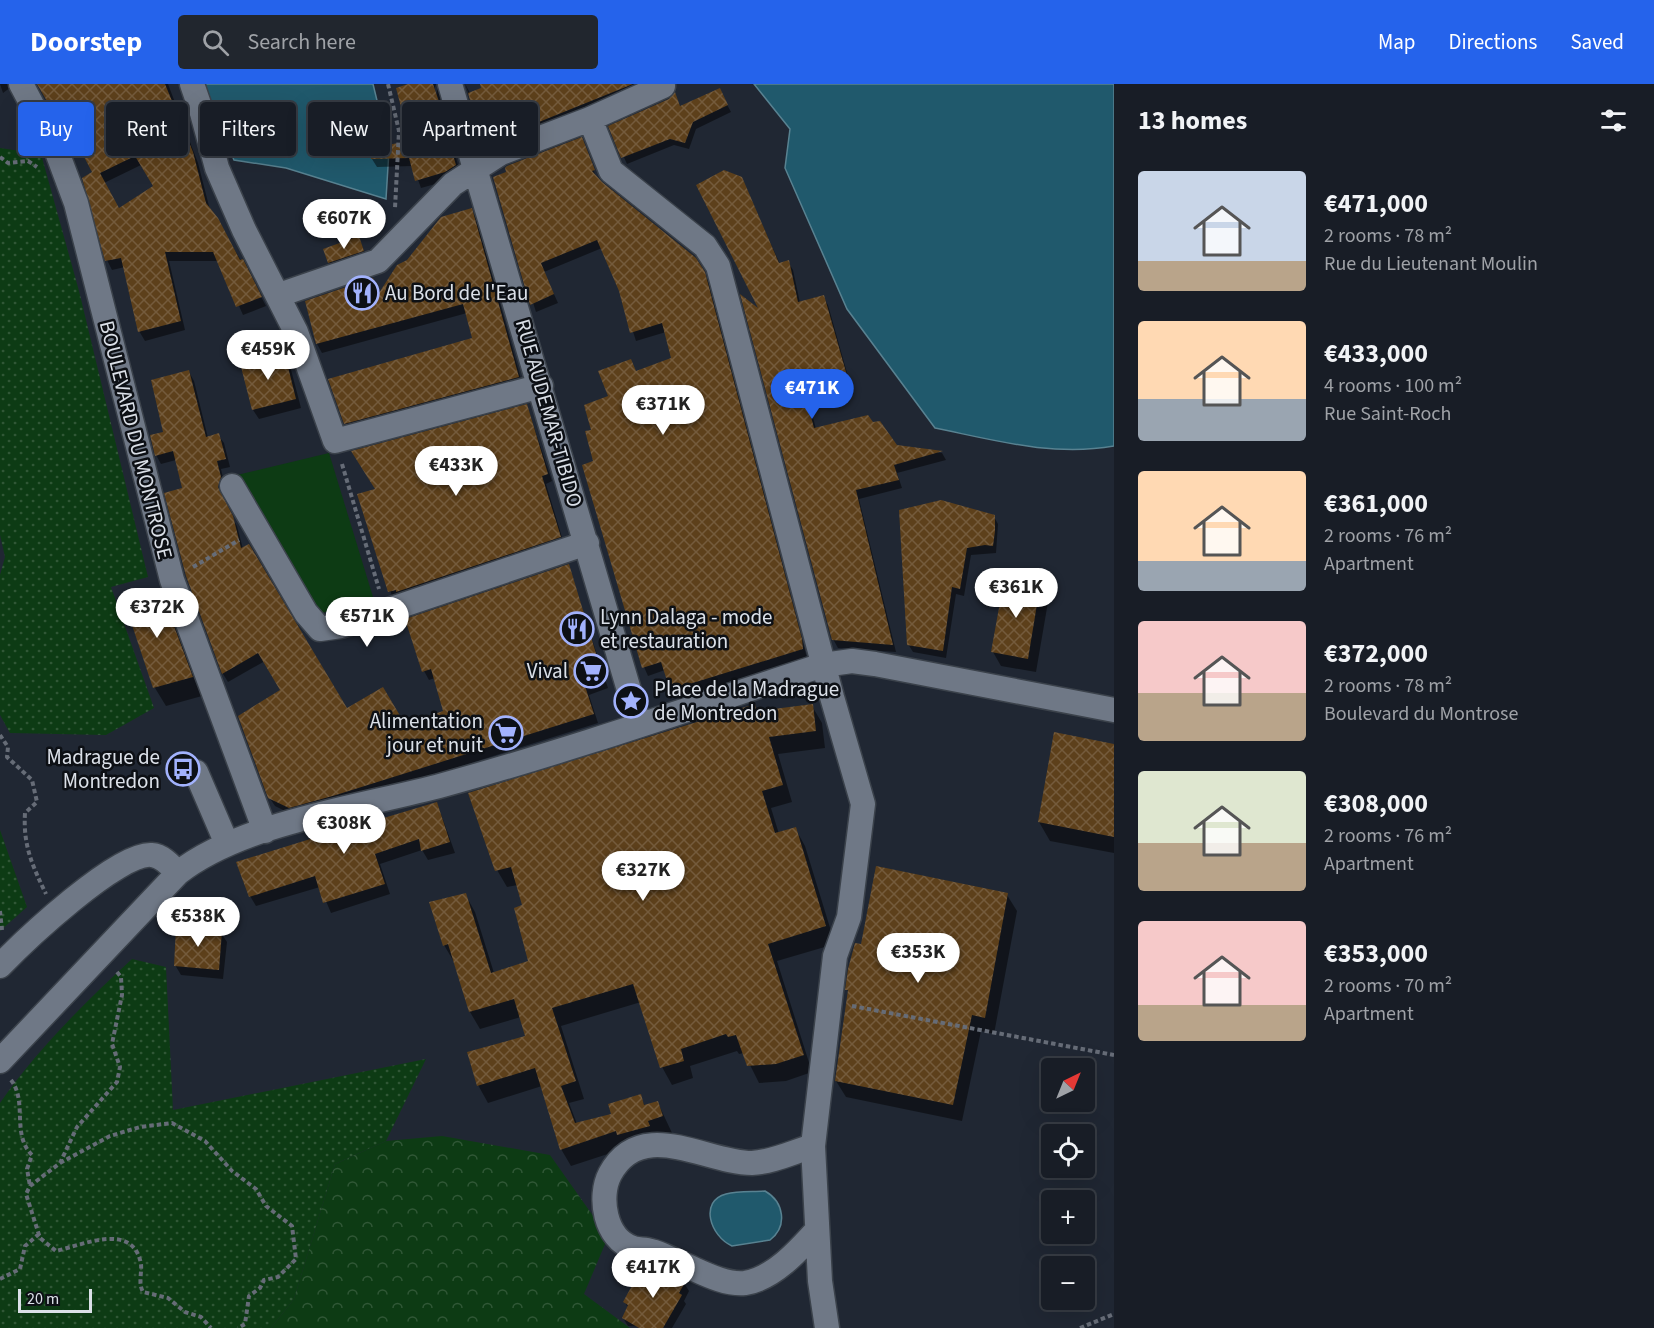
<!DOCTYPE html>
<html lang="en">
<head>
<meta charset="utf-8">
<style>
  :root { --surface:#181d26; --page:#21262e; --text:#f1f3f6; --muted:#9fa2a7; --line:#363b43; --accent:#2563eb }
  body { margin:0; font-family:"Source Sans 3",sans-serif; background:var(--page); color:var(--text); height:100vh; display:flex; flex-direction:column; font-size:22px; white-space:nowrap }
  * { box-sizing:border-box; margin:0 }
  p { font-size:20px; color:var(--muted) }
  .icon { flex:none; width:33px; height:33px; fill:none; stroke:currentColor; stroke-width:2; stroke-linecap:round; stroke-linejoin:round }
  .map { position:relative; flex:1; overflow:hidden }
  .side { display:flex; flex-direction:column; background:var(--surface); width:540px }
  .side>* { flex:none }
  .hud { position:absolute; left:18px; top:18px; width:570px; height:54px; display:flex; gap:12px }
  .needle { width:39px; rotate:43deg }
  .controls { position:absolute; left:1041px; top:974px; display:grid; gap:12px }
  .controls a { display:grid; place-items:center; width:54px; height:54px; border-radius:6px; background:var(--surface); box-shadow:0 6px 24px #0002,0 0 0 2px var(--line); font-size:30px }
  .scale { position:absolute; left:18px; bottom:15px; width:74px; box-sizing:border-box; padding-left:6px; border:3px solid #dbe0e8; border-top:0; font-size:16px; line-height:21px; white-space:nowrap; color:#dbe0e8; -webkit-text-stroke:4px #0d1015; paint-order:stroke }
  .price { position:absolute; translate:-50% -51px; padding:0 14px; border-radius:21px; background:#fff; color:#222; font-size:20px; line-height:39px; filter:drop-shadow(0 2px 3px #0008) }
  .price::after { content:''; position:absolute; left:50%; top:36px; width:18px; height:14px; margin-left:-9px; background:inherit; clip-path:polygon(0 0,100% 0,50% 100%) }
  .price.selected { background:var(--accent); color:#fff }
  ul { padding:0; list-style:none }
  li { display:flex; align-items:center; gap:18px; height:150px; padding:0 24px }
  li span { display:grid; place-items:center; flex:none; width:168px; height:120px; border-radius:6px; color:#555 }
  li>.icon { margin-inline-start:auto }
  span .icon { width:72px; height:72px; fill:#fffc; stroke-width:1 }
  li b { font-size:26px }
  h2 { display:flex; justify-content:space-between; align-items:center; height:72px; padding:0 24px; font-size:26px }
  .chip { padding:0 21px; border-radius:6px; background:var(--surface); box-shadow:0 6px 24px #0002,0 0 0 2px var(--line); font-size:21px; line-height:54px }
  .chip.selected { background:var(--accent); color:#fff }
  header { display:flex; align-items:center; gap:36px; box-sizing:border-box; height:84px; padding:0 30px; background:var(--accent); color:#fff }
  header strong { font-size:28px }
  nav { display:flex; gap:33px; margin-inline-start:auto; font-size:21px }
  .search { width:420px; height:54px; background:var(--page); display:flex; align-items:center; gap:15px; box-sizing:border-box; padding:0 21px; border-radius:6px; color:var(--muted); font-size:22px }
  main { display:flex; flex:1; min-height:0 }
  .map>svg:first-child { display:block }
</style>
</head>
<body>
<header>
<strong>Doorstep</strong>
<div class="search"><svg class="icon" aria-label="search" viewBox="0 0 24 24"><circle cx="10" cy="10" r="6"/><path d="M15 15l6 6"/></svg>Search here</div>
<nav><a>Map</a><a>Directions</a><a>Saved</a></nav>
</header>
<main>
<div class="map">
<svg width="1114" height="1244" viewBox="0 0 1114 1244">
  <defs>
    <pattern id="grass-dots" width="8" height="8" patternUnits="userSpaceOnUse" patternTransform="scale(1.5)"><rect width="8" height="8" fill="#0d3b14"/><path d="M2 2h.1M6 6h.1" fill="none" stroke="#305736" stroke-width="1.8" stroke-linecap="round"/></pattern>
    <pattern id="forest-crowns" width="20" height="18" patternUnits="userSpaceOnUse" patternTransform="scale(1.5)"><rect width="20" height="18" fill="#0d3b14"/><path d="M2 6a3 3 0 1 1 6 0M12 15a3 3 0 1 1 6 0" fill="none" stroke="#305736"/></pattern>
    <pattern id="building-cross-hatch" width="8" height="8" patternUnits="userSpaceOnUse" patternTransform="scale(1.5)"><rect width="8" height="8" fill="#5d401b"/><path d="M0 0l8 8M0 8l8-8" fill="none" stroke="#745b3c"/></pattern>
  </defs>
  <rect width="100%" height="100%" fill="#202733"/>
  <path fill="url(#grass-dots)" d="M0,64L41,70L79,207L148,493L111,503L154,624L106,651L10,649L0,631V491L5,473L0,451Z
    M0,746L27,823L0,847Z
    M132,875L166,883L173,1026L426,975L386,1057L335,1080L294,1215L271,1244H0V1019C36,967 85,918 132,875Z"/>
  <path fill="url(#forest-crowns)" d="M442,1052L550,1071L608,1153L584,1210L630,1244H271L294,1215L335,1080L386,1057Z"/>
  <path fill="#0d3b14" d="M329,369L373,513L316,531L237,391Z"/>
  <path fill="#20596c" stroke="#588291" stroke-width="1.5" d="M203,0H373L389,66L386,115L286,84L234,76Z
    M754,0H1114V362C1053,373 994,356 935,344L847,225L785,84L790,45Z
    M765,1107C784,1118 788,1142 770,1156L732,1162C710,1152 699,1117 726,1110C738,1107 753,1108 765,1107Z"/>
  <path fill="#0007" fill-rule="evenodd" d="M0,0H15L3,9Z
    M38,0H168L198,79L210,126L247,186L266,222L243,231L219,177H169L185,246L145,257L139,247L125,183L112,186L107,176L94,88L80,61L76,63ZM141,81L155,103L119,126L104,99Z
    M412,0H436L433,10L436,11L439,0H443L440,13L460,89L450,96L421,104L413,82L377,83L372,75L412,58Z
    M465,0L470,9L495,0H655L503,63L495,47L484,51Z
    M675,11L681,23L723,13L731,28L696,45L689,65L674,61L627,80L610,43L670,16Z
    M581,55L597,95L704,189L709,198L807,574L676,614L665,586L648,592L644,583L595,378L593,347L609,313L673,274L666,248L636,257L620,207L602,164L544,188L558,219L536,228L494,94Z
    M741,94L780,180L788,178L793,186L800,219L823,213L828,221L851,303L808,314L816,345L896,363L942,369L946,376L897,389L902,404L859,415L896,568L838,564L833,555L762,229Z
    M471,125L476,134L523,302L350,348L345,339L474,255L467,229L322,269L317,260L307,218L373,195L380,210L408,177Z
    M359,154L368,176L335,188L329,178Z
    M284,269L289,278L301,324L259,335L253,326L242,280Z
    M189,288L194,297L208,354L218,351L224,359L230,383L221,385L225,403L222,413L237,442L243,465L347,626L404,641L445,628L435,594L429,596L424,587L568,482L608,604L589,611L598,639L341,720L295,732L275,722L269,713L282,606L265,577L228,598L223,590L187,491L184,405L176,376L161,380L156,371Z
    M527,322L552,397L546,400L564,460L393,515L359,411L377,406Z
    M901,427L994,433L998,440L996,469L971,471L964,512L956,510L946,574L913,568L908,560Z
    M1039,504L1048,518L1036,588L1001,582L993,568Z
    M160,509L171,527L202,612L166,622L155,604L125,515L145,514Z
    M812,622L822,639L825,664L778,670L792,718L771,724L779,750L795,744L805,762L835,860L777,877L812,988L786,997L759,999L744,969L739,970L737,967L690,982L693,994L672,1001L662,983L641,918L561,942L584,1015L569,1019L577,1040L613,1031L640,1012L645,1022L658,1019L672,1049L571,1082L561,1065L542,1002L488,1019L478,1001L527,953L521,933L480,945L470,928L454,878L444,861L465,810L475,828L494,889L530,878L524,822L518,801L507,803L497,786L758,629Z
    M1056,650L1114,661V769L1050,757L1039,738Z
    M437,719L455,769L428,776L422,766L380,780L390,810L331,829L320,803L256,822L250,812L333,749L330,744L348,747Z
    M1007,811L1017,827L994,950L981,947L962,1037L846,1013L836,997L849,910L847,905L862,862Z
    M221,849L227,858L223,895L181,891L175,881Z
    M684,1199L689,1207L684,1217L686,1220L672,1244L628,1242L623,1234L628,1224L625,1218Z"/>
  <path fill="url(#building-cross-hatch)" fill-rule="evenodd" d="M37,0H165L193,68L206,119L218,134L240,176L243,175L262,213L236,223L213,168H165L181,237L138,248L121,174L105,177L82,94L92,88L73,52L69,55ZM135,72L153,102L119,124L100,89Z
    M408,0H433L451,53L448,54L456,81L445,88L415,97L409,74L371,75L370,64L410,57L396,4Z
    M480,0H633L497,55L491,39L478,44L468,9L481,4Z
    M720,4L728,21L693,38L685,59L670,55L621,74L608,42L669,15L675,8L680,22Z
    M582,53L595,86L592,87L602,98L696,174L705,188L802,555L803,565L670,606L661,578L642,584L582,381L593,377L585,347L591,346L584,321L608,312L598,287L631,275L636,287L671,274L662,239L630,249L619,207L597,156L541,179L554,210L530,221L493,93L506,88L505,84L507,82Z
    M724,86L742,93L779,179L789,176L798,218L824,211L848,295L804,306L814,344L868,331L873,338L880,337L897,361L943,367L894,381L899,396L856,406L893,561L832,556L740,210L758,224L696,101Z
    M472,124L519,293L344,340L328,295L472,254L463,220L316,260L305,217L373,194L379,209L397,181L407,176L441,133Z
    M359,152L364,167L328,179L323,165Z
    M284,267L296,315L252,326L240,279Z
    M189,286L206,353L219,349L226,375L217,377L221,393L218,403L233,432L241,464L249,460L347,624L383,603L405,640L443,627L431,585L422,588L405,535L569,480L604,596L585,602L594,630L336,711L289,724L268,714L238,632L280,606L258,569L222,590L186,492L164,409L182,404L173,367L155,372L150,351L163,348L151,296Z
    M527,320L548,390L542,392L561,453L396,508V506L388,508L357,410L375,405L351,367Z
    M941,416L995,431V447L993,462L985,461L967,464L960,505L952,503L943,567L907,561L899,426Z
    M1004,496L1040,502L1028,575L991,568Z
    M143,507L145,512L161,507L193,593L153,604L123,514Z
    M755,620L757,627L813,620L816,647L769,653L783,701L762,707L775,749L796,743L826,842L768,860L804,971L776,980L747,982L736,951L728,953L726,950L681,965L684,977L660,984L633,900L552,924L576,997L561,1002L575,1039L611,1030L608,1020L641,1010L644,1021L658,1017L663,1032L648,1037L650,1042L617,1051L616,1047L560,1066L535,984L477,1002L467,968L525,952L514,915L469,928L448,860L443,862L429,818L466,809L491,889L528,877L514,824L522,821L511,783L495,787L468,709Z
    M1054,648L1114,660V753L1038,738Z
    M437,718L450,758L421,767L419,755L375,770L385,800L323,819L315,792L249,813L236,778L336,747L328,743L345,739L347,745Z
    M876,782L1008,809L985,934L972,931L953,1021L835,997L848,906H845L848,885L855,859L861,860Z
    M176,843L222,847L219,886L174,882Z
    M649,1181L686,1197L679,1209L682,1211L663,1244H639L622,1234L628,1221L623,1218L640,1187L645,1189Z"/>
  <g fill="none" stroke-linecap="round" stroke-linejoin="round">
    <defs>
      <path id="minor" d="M21,0L57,68L76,119L172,496L265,747
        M192,0L202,29L217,84L244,146L296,248L335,357L541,302
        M450,0L639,640
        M590,35L611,87L705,162L718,182L832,613L863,720L849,833L835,872L813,1062L820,1197L827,1244
        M279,211L378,177L453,100L501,69L590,35L663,2
        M232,402L306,529L320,545L341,542L587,459
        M196,688L227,760
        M0,882C24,857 119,767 152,771C163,772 171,782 178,789
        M0,977L178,789C243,738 362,723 443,701C571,666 697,622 823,581L852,577L875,580L1114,626
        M813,1062C793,1068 773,1078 752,1079C706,1079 641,1032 610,1090C598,1113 605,1155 633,1164C638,1166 645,1165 651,1167C661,1169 670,1175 680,1179C700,1187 723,1201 745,1199C773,1195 799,1166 817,1146"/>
    </defs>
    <use href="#minor" stroke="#3b424b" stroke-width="27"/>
    <path stroke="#666c77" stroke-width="4" stroke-dasharray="4.5 3" stroke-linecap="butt" d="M388,0L399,47L395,124
      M0,73L8,79L28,77L37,83
      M342,380L379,505
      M193,483L239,456
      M0,651L8,663L7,673L32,696L37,718L25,729C23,761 32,781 46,810
      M0,827L2,846
      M117,888L121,893L122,911L112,960L120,983L117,998L77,1043L60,1079L30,1102L26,1110L40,1154L56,1167C83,1161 133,1137 141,1180C142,1189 138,1199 143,1208L168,1214L185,1228L201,1233L211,1244
      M852,922L1114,971
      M11,996C28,1018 11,1050 32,1071L27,1085L30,1102
      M60,1079L110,1052L140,1043L172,1039L205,1057L232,1087L256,1105L266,1122L292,1142L296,1175L278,1193L264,1196L260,1204L249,1212L245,1240L238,1244
      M0,1195L20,1185L25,1162L39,1150
      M1080,1244L1114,1230"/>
    <use href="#minor" stroke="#6f7886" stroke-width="24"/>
  </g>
  <defs>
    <symbol id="restaurant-ring" viewBox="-11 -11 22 22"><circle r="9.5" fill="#0d1015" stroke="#a2b2fd" stroke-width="1.5"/><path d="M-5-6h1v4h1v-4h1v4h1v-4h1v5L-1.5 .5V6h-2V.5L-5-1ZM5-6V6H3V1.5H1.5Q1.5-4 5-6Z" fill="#a2b2fd"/></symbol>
    <symbol id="supermarket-ring" viewBox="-11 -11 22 22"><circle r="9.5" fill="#0d1015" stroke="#a2b2fd" stroke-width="1.5"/><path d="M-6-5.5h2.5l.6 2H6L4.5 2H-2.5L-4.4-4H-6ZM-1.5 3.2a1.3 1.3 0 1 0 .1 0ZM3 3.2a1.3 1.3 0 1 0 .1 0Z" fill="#a2b2fd"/></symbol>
    <symbol id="sight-ring" viewBox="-11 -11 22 22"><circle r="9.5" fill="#0d1015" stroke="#a2b2fd" stroke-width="1.5"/><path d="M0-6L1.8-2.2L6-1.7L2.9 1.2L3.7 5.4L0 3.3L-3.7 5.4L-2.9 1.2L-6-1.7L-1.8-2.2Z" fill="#a2b2fd"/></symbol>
    <symbol id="bus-ring" viewBox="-11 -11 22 22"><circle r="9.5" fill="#0d1015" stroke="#a2b2fd" stroke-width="1.5"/><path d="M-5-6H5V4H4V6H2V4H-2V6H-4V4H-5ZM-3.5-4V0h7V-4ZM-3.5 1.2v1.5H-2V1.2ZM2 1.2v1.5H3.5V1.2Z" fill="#a2b2fd"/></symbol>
  </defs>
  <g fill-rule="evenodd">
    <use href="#restaurant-ring" x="343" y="190" width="38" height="38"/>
    <use href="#restaurant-ring" x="558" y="526" width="38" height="38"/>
    <use href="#supermarket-ring" x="572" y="568" width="38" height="38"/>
    <use href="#sight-ring" x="612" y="598" width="38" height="38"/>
    <use href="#supermarket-ring" x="487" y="630" width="38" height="38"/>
    <use href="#bus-ring" x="164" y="666" width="38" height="38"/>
  </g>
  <g text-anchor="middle" stroke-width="5" stroke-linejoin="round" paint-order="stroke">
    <g font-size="21" fill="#dbe0e8" stroke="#0d1015" text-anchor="start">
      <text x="385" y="216">Au Bord de l'Eau</text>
      <text x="600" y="540">Lynn Dalaga - mode<tspan x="600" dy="24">et restauration</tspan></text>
      <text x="568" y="594" text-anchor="end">Vival</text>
      <text x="654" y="612">Place de la Madrague<tspan x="654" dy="24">de Montredon</tspan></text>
      <text x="483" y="644" text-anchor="end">Alimentation<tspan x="483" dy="24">jour et nuit</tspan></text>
      <text x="160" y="680" text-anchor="end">Madrague de<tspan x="160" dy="24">Montredon</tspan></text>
    </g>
    <g font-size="21" fill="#dbe0e8" stroke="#0d1015">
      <text transform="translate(549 329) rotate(74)" y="7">RUE AUDEMAR-TIBIDO</text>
      <text transform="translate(136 356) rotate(76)" y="7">BOULEVARD DU MONTROSE</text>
    </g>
  </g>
</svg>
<div class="controls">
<a><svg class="needle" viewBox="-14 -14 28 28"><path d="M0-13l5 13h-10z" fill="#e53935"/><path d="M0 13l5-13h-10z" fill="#9fa2a7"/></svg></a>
<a><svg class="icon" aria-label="locate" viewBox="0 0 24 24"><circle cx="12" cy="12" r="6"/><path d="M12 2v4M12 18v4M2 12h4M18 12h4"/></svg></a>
<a>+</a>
<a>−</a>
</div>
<div class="scale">20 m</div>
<b class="price" style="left:344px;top:166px">€607K</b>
<b class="price" style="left:268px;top:297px">€459K</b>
<b class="price selected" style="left:812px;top:336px">€471K</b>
<b class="price" style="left:663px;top:352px">€371K</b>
<b class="price" style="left:456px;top:413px">€433K</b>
<b class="price" style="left:1016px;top:535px">€361K</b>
<b class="price" style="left:157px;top:555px">€372K</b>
<b class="price" style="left:367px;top:564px">€571K</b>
<b class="price" style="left:344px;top:771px">€308K</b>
<b class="price" style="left:643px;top:818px">€327K</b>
<b class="price" style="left:198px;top:864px">€538K</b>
<b class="price" style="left:918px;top:900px">€353K</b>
<b class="price" style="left:653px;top:1215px">€417K</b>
<div class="hud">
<a class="chip selected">Buy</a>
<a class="chip">Rent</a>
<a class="chip">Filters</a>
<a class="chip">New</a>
<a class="chip">Apartment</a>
</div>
</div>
<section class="side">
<h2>13 homes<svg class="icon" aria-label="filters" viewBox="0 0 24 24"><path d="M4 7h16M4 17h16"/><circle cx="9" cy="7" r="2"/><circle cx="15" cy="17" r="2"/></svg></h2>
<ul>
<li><span style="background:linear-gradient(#c9d6e8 75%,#b9a48a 0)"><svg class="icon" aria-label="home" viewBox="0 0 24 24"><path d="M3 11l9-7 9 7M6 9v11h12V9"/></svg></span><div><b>€471,000</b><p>2 rooms · 78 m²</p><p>Rue du Lieutenant Moulin</p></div></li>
<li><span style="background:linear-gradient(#ffd9b3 65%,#9aa5b1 0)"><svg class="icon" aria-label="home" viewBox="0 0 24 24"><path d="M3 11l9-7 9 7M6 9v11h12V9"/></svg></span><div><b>€433,000</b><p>4 rooms · 100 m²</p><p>Rue Saint-Roch</p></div></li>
<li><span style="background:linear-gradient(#ffd9b3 75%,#9aa5b1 0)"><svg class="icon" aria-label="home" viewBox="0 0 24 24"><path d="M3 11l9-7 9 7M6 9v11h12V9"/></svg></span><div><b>€361,000</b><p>2 rooms · 76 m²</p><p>Apartment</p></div></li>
<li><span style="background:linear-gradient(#f6c9c9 60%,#b9a48a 0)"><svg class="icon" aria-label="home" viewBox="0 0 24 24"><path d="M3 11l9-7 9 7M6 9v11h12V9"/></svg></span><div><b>€372,000</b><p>2 rooms · 78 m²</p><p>Boulevard du Montrose</p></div></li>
<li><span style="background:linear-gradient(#dfe7d0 60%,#b9a48a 0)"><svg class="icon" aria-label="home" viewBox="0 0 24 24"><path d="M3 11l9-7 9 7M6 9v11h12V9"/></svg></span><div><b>€308,000</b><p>2 rooms · 76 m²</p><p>Apartment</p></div></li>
<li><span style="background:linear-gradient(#f6c9c9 70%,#b9a48a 0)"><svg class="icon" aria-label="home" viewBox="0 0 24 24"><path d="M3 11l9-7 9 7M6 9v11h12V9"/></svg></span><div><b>€353,000</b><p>2 rooms · 70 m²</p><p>Apartment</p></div></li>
</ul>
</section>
</main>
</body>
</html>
